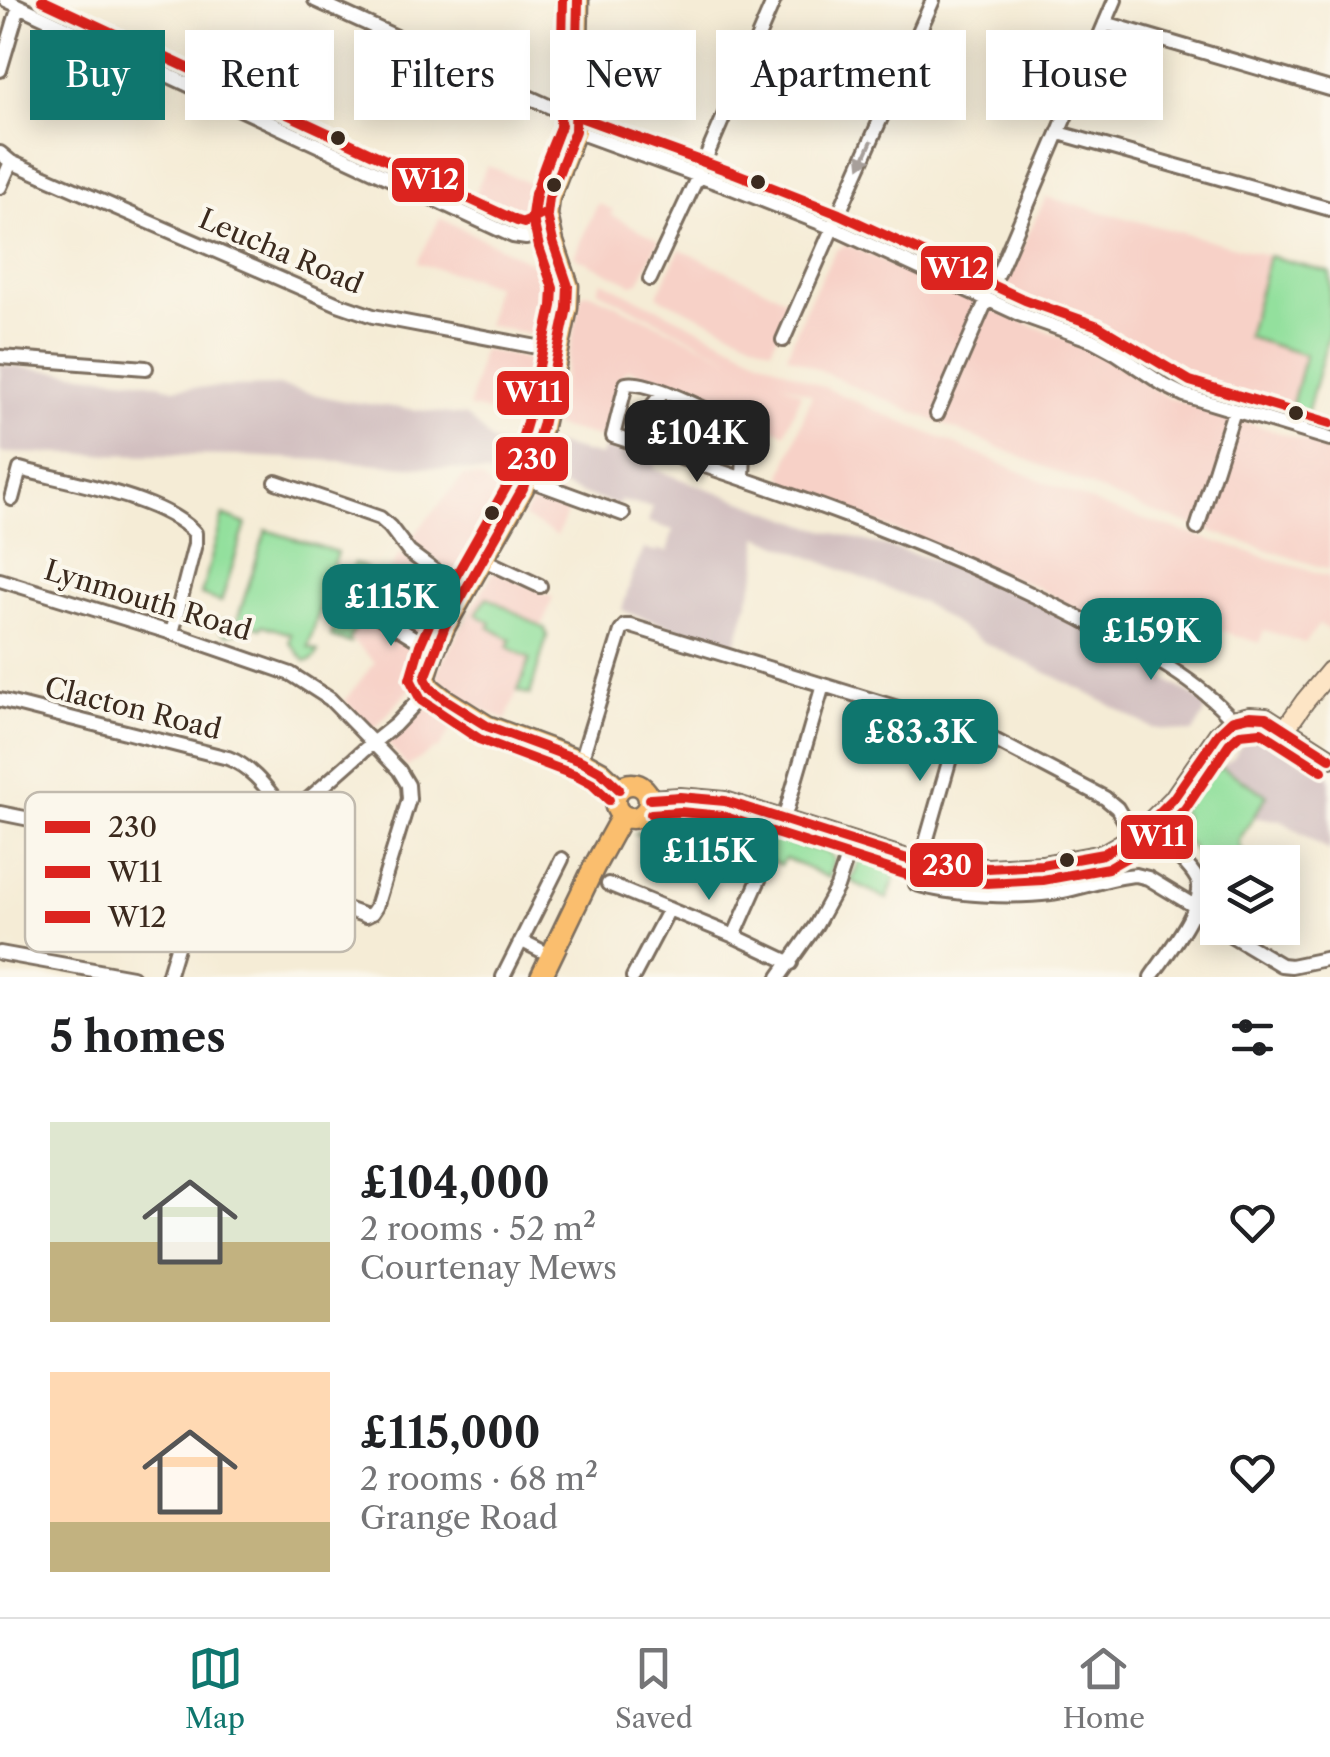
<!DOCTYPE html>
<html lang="en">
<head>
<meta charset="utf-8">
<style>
  :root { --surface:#fff; --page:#f2f2f2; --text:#202124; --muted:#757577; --line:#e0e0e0; --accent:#0f766e }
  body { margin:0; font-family:"Libre Caslon Text",serif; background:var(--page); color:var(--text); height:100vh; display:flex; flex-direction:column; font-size:38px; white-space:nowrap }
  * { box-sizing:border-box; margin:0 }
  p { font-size:32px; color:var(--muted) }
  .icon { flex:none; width:55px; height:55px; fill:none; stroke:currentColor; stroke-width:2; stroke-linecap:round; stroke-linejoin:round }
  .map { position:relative; height:977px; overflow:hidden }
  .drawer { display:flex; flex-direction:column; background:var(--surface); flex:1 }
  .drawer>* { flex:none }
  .banner { position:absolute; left:30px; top:30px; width:1270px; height:90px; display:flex; gap:20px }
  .tools { position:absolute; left:1200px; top:845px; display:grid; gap:20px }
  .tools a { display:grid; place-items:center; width:100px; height:100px; border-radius:0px; background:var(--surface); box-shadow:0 5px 25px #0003; font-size:50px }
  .price { position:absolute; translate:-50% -85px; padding:0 22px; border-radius:20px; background:var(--accent); color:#fff; font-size:32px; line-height:65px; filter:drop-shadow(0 2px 5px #0008) }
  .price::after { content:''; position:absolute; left:50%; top:60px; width:30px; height:22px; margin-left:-15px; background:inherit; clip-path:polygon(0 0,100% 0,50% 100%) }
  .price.on { background:#222; color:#fff }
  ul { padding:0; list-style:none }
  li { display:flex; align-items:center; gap:30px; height:250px; padding:0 50px }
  li span { display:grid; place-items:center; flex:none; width:280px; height:200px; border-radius:0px; color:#555 }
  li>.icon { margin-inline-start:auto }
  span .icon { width:120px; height:120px; fill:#fffc; stroke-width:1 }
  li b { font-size:42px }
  h2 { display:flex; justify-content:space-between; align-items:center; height:120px; padding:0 50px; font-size:42px }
  .tag { padding:0 35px; border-radius:0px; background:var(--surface); box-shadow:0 5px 25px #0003; font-size:35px; line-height:90px }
  .tag.on { background:var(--accent); color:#fff }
  .tabs { display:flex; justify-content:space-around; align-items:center; height:140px; border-top:2px solid var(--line); background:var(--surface); font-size:28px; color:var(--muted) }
  .tabs a { display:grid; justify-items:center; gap:5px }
  .tabs .on { color:var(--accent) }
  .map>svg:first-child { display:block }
</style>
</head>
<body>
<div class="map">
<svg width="1330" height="977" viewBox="0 0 1330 977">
  <rect width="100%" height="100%" fill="#fbf7ec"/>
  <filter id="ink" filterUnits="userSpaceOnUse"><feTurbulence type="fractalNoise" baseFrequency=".01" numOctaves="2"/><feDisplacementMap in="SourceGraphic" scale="20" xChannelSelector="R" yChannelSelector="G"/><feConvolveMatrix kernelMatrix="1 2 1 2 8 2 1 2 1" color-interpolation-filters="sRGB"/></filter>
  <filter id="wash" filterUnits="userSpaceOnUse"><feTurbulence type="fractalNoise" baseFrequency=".0048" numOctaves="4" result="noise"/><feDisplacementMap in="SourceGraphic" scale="40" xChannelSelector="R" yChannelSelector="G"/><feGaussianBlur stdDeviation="2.25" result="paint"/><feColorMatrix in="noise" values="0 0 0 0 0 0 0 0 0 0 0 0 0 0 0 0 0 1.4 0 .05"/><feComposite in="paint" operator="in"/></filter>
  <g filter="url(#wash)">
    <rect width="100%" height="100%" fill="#f5ecd6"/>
    <path fill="#f7d1c7" d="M487,165L535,186L520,222L514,224L469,207Z
      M1046,197L1330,272V333L1305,421L1177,380L1120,341L1000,293Z
      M598,203L613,210L611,215L659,240L639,282L632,284L574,256Z
      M440,218L553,273L560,283L551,334L544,337L487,325L495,285L417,263Z
      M846,244L998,312L1090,348L1122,364L1146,384L1167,397L1330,449V570L1149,511L860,389L787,355L806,307L835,251Z
      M680,249L793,302L771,349L657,296Z
      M602,281L762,359L895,419L1107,508L1330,577V631L1319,624L1305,643L1264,630L1259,643L1138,603L1125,637L1036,587L791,489L782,476L812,395L780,381L801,393L785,433L748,416L745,422L629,369L623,373L603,438L553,426L582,294L591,293L738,362L597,290Z
      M482,349L545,363L535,420L469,408Z
      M464,475L480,478L510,499L458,577L409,541Z
      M539,487L573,500L557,536L523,517Z
      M401,552L450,590L440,608L413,686L374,729L344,701L375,662L349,638Z
      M494,570L553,597L506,720L478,708L462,697L437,677V671Z
      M432,705L456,721L438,750L435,749L407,767L387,742L427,706Z"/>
    <path fill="#d2bfc0" d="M0,365L139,380L175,388L279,386L344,401L467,416L492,442L527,447L523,450L516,479L463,470L340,461L245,456L0,453Z
      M553,444L601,456L604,448L656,461L654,469L813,527L966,568L1070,618L1207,705L1203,716L1193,733L1152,728L1082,690L979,640L921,602L758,536V567L735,647L637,616L622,610L632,576L644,549L657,553L658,550L667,552L673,530L648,522L653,507L620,501L619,506L544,481Z
      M1262,737L1330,777V851L1280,820L1253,818L1267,795L1221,767L1234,757L1244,740Z"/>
    <path fill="#93e09d" stroke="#67855e" stroke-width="2.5" d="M1269,256L1330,272V330L1305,421L1289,416L1305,355L1247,337Z
      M223,515L246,524L221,602L201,595Z
      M266,530L337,552L308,647L318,651C316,657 312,662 305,661L289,642L291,634L262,625L261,628L250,624L248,629L227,635L219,629L220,620L236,624Z
      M354,563L367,569L363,582L377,588L361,611L364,614L350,637V643L331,637Z
      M487,597L545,629L547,636L530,695L518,691L530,659L508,647L511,640L489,627L491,623L476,614Z
      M1221,767L1267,795L1239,840L1240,850L1255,860L1254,862H1218L1217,897H1214C1214,869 1195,852 1178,831L1183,823L1184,815L1179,810L1209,775Z
      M714,814L782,832L786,838V843L827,851L834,859L829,878L785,858L780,865L737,846L726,867L720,865L718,867L635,834C660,816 685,815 714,814Z
      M860,859L898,870L887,899L851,881Z"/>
  </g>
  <g filter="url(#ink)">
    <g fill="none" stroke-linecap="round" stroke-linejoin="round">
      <defs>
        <path id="street" d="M6,0L513,236L526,238L549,228
          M315,0L577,119
          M1105,23L1330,89
          M0,70L19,6
          M575,131L732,188L833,228L1019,314L1092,340L1116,353L1164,385L1184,395L1330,439
          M1059,133L1330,209
          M0,153L11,162L338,304L373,316L558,351
          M0,187L11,162
          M998,274L1115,0
          M650,279L698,176L774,0
          M783,340L933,0
          M0,357L146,368
          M937,414L987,299
          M643,446L653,405L663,392
          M743,477L745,429C720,417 650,379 626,384L613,436C773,487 933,542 1081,619C1134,647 1193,675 1233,720
          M527,479L623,514
          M276,482L380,518L390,527L409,552L463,592
          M12,499L20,469C69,482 162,497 195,533V544L172,633
          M1197,528L1234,411
          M482,559L540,586
          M0,580L172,633L291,674L330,699L373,743L399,770L408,785L409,799L376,907L372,913L366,916L178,849L0,813
          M370,611L434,650
          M0,700L228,758C255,768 271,795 289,816
          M581,761L621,631L625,626H631L983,734L1105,798L1117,808L1134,837
          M784,819L823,685
          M1145,828C1161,844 1186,859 1197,879C1209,903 1165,956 1151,977
          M920,863L959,727
          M608,884L734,936L791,963
          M916,884C951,895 1014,898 1051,893C1079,890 1107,877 1136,875L1148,878L1196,907
          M1194,911L1218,927
          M1219,928L1281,965L1291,966L1330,958
          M734,936L765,866
          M522,941L552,956
          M0,953L132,977
          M168,977L190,904L364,750L395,725L430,688
          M503,977L562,859
          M633,977L669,909
          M779,977L816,925L837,887L852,842"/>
        <path id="secondary" d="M1286,728L1305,701L1330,671
          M650,799L680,797L725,801L920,863L988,868L1042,865L1103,854L1139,833L1173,799L1218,734L1233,720L1250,716L1266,717L1330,758"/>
        <path id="primary" d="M578,0L575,131L549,198L547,215L553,242L568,286L567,308L558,351L542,426L523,488L445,626L434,650L425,678L430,688L444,699L487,726L581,761L601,772L619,789
          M615 801a17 17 0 1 1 34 0a17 17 0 1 1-34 0Z
          M541,977L594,867L622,816"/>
      </defs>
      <use href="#street" stroke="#7c6e5e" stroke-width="18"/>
      <use href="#secondary" stroke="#7c6e5e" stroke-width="22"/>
      <use href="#primary" stroke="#7c6e5e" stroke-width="25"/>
      <use href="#street" stroke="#fff" stroke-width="12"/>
      <use href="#secondary" stroke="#fde5c5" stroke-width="18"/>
      <use href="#primary" stroke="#fabe6e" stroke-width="20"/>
      <defs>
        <path id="bus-1" d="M578,0L575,131L549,198L547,215L553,242L568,286L567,308L542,426L523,488L445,626L425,678L430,688L444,699L487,726L581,761L601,772L619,789
          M650,799L680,797L725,801L920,863L988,868L1042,865L1103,854L1139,833L1173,799L1218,734L1233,720L1250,716L1266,717L1330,758"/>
        <path id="bus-2" d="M563,0L560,128L535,194L532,215L539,247L553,288L552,306L527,422L509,482L431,620L420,645L410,679L421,700L479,739L575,775L592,784L609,800
          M651,814L680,812L722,816L917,878L987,883L1043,880L1108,868L1148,845L1185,809L1229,744L1240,734L1261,732L1322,771"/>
        <path id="bus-3" d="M42,0L517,221L524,223L543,214
          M580,117L737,174L839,214L1025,300L1098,326L1190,381L1330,423
          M534,229C531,191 547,159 561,125"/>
      </defs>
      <use href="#bus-1" stroke="#fbf7ec" stroke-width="18"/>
      <use href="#bus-2" stroke="#fbf7ec" stroke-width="18"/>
      <use href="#bus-3" stroke="#fbf7ec" stroke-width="18"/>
      <use href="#bus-1" stroke="#dc241f" stroke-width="10"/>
      <use href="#bus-2" stroke="#dc241f" stroke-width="10"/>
      <use href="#bus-3" stroke="#dc241f" stroke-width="10"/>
    </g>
    <defs><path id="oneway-solid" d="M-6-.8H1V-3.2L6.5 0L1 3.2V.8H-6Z" transform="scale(2.5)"/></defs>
    <use fill="#a79f9a" href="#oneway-solid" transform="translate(866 154) rotate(114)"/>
  </g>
  <g fill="#3b2a1e" stroke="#fbf7ec" stroke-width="4">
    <circle cx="338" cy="138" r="9"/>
    <circle cx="758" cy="182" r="9"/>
    <circle cx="554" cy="185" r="9"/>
    <circle cx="1296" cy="413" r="9"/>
    <circle cx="492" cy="513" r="9"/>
    <circle cx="1067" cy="860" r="9"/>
  </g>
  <g text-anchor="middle" stroke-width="8" stroke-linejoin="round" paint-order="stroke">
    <g font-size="28" fill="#3b2a1e" stroke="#fbf7ec">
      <text transform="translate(281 251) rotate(23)" y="10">Leucha Road</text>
      <text transform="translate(148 600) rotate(17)" y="10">Lynmouth Road</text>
      <text transform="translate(133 708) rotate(14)" y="10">Clacton Road</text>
    </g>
  </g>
  <rect x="25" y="792" width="330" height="160" rx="15" fill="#fbf7ec" stroke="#c1baae" stroke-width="2.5"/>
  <rect x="45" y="821" width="45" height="12" fill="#dc241f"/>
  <rect x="45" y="866" width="45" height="12" fill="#dc241f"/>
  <rect x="45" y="911" width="45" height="12" fill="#dc241f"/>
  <g font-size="28" fill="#3b2a1e">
    <text x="108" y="837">230</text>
    <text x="108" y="882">W11</text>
    <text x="108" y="927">W12</text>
  </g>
  <g stroke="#fbf7ec" stroke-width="4">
    <rect x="390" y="156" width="76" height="48" rx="10" fill="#dc241f"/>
    <rect x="919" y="244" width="76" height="48" rx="10" fill="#dc241f"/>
    <rect x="495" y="369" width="76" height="48" rx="10" fill="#dc241f"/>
    <rect x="494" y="435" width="76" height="48" rx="10" fill="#dc241f"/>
    <rect x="1119" y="813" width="76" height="48" rx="10" fill="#dc241f"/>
    <rect x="908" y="841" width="77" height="48" rx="10" fill="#dc241f"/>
  </g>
  <g font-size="28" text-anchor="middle" font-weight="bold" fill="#fff">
    <text x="428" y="189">W12</text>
    <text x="957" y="278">W12</text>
    <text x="533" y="402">W11</text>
    <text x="532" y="469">230</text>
    <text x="1157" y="846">W11</text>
    <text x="947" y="875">230</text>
  </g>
</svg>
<div class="tools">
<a><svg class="icon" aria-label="layers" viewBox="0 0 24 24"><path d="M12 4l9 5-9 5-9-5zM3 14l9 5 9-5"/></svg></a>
</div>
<b class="price on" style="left:697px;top:485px">£104K</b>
<b class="price" style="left:391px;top:649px">£115K</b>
<b class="price" style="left:1151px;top:683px">£159K</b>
<b class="price" style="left:920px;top:784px">£83.3K</b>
<b class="price" style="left:709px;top:903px">£115K</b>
<div class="banner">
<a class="tag on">Buy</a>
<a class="tag">Rent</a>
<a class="tag">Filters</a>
<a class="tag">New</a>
<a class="tag">Apartment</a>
<a class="tag">House</a>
</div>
</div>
<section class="drawer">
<h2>5 homes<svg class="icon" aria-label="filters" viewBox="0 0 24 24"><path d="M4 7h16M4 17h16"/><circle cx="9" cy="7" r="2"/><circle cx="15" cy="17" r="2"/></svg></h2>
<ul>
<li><span style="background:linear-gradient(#dfe7d0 60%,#c2b280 0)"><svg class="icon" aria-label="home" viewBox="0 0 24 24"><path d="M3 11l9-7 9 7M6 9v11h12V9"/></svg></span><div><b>£104,000</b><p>2 rooms · 52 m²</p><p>Courtenay Mews</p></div><svg class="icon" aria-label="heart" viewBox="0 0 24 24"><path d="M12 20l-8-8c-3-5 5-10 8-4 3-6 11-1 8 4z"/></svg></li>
<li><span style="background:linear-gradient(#ffd9b3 75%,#c2b280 0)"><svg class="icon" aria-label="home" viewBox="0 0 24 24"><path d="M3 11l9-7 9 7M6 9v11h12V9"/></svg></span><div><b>£115,000</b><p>2 rooms · 68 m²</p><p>Grange Road</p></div><svg class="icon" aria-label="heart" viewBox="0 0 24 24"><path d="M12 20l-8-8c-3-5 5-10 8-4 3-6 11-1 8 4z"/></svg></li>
</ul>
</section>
<nav class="tabs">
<a class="on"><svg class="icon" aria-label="map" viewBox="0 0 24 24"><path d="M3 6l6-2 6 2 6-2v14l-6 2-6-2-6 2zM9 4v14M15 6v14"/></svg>Map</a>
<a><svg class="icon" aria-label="saved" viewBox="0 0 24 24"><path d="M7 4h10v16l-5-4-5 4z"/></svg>Saved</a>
<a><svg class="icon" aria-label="home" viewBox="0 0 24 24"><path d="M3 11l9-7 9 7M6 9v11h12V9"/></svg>Home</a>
</nav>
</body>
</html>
